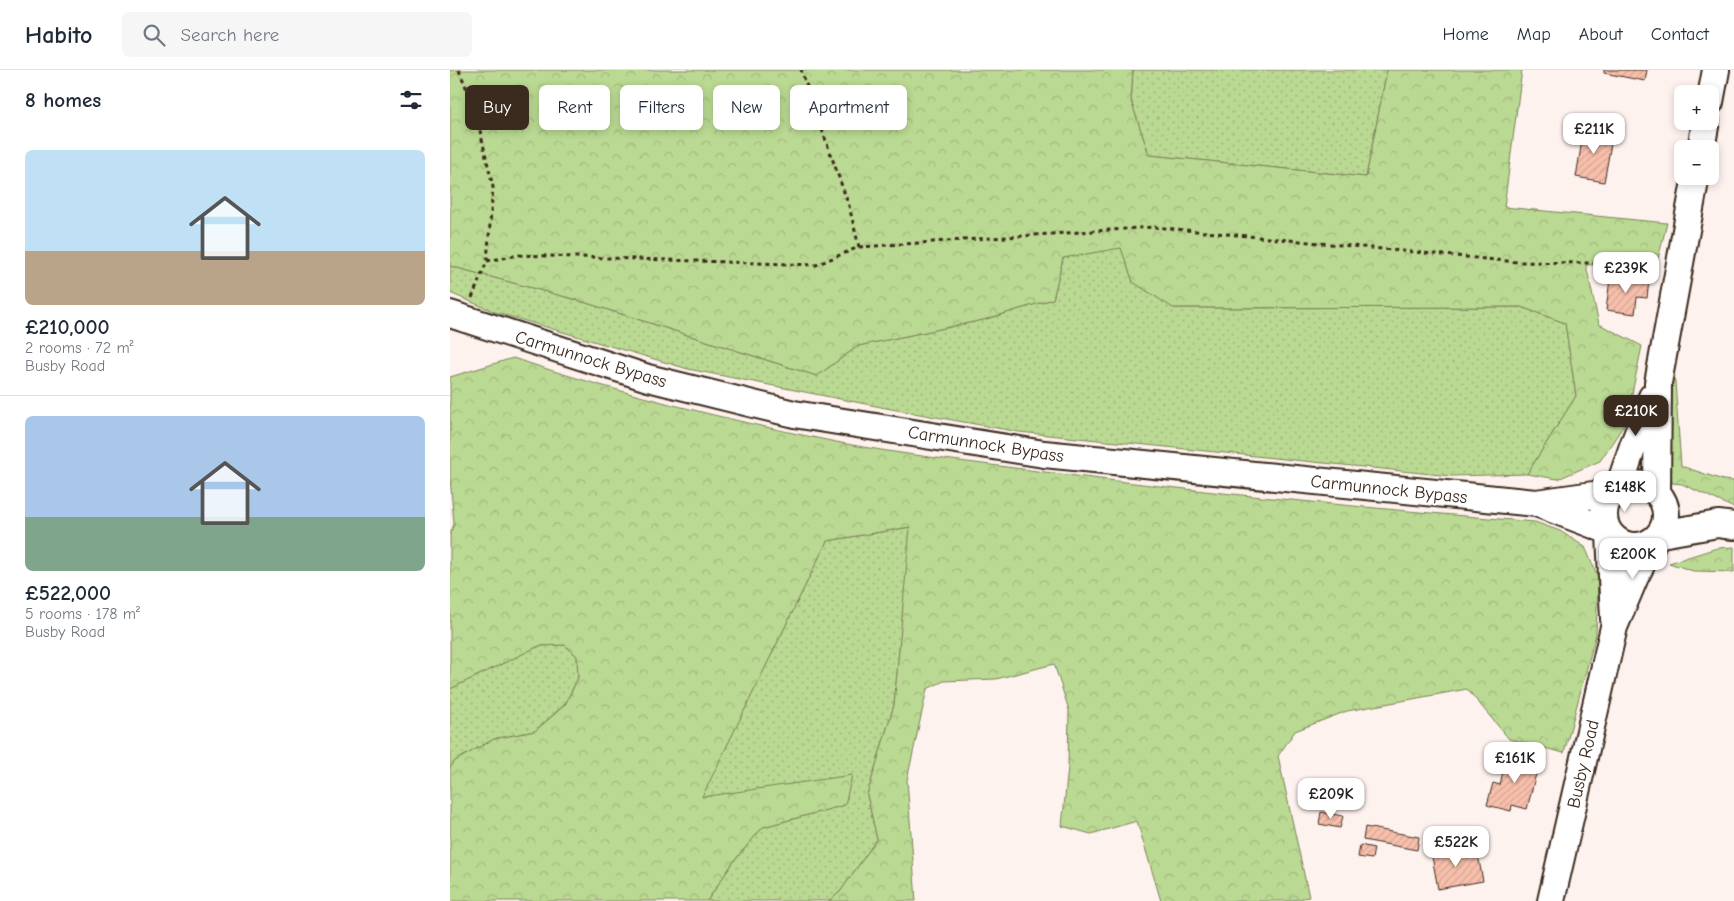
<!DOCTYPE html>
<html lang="en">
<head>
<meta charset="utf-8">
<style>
  :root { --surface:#fff; --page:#f6f6f7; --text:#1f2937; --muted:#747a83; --line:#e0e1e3; --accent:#3b2a1e }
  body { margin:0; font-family:"Comic Neue",sans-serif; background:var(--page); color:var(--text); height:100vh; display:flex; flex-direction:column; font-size:19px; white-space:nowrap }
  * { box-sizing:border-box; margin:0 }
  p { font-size:16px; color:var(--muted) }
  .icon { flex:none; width:28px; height:28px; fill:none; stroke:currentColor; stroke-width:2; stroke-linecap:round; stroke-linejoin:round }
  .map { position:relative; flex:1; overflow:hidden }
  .side { display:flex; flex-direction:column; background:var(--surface); width:450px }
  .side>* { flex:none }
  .hud { position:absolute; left:15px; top:15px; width:475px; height:45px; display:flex; gap:10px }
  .buttons { position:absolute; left:1224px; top:15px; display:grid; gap:10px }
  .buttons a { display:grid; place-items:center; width:45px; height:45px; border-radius:8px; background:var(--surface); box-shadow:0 2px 8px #0003; font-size:25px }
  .price { position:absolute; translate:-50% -42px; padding:0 11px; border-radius:10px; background:#fff; color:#222; font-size:16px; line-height:32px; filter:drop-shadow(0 1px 2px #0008) }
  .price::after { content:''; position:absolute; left:50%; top:30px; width:15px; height:11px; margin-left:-8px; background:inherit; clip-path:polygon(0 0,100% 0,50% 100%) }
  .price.current { background:var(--accent); color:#fff }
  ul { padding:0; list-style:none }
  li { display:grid; align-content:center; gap:10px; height:265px; padding:0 25px }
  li+li { border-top:1px solid var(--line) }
  li span { display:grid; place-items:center; height:155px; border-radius:8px; color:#555 }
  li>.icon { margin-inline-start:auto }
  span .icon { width:90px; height:90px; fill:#fffc; stroke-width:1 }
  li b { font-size:21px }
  h2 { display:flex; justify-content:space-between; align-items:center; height:60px; padding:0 25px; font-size:21px }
  .tag { padding:0 18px; border-radius:8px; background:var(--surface); box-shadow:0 2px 8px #0003; font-size:18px; line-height:45px }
  .tag.current { background:var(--accent); color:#fff }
  header { display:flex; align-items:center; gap:30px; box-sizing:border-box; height:70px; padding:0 25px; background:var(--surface); border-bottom:1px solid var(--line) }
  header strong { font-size:24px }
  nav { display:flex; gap:28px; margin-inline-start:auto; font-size:18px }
  .search { width:350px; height:45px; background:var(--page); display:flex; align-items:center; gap:12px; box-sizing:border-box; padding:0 18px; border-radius:8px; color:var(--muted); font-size:19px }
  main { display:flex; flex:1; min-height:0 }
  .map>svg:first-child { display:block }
</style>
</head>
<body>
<header>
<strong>Habito</strong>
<div class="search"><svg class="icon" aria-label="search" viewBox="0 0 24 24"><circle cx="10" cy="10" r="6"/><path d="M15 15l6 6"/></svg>Search here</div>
<nav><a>Home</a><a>Map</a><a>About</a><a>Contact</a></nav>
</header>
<main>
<section class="side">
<h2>8 homes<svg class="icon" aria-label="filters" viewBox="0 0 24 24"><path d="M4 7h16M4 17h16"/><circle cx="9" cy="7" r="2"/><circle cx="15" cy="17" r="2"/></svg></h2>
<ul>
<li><span style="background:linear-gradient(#bfe0f5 65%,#b9a48a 0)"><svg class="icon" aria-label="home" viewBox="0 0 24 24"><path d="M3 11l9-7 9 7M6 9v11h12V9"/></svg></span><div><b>£210,000</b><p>2 rooms · 72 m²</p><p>Busby Road</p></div></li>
<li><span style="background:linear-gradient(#a9c7e8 65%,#7fa58c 0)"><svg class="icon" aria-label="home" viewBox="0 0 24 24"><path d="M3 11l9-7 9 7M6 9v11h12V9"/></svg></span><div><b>£522,000</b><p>5 rooms · 178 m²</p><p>Busby Road</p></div></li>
</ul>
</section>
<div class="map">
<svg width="1284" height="831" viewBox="0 0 1284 831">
  <defs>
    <pattern id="grass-dots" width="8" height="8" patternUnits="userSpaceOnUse" patternTransform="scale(1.25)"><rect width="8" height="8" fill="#bad992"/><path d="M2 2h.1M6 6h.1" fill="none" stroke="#a1ba7d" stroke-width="1.8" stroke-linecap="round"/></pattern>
    <pattern id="forest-crowns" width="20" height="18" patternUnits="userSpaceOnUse" patternTransform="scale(1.25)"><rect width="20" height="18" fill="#bad992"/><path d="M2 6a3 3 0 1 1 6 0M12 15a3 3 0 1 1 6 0" fill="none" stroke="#a1ba7d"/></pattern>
    <pattern id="building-hatch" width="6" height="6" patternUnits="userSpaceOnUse" patternTransform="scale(1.25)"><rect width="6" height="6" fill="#f8c0ac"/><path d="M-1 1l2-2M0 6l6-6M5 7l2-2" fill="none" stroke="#d6a594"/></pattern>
  </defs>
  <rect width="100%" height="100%" fill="#fef2ee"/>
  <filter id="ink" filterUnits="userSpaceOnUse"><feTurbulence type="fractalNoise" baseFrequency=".02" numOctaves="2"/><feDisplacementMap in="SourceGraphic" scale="10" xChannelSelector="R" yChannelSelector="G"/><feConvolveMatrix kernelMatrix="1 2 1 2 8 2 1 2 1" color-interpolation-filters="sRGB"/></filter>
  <g filter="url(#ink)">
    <path fill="url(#grass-dots)" stroke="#7a8258" d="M683,0H937L916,107L699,85L681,31Z
      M671,177L683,212L724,238L1071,237L1115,253L1126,326L1077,404L1001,406L569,362L436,338L238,299L45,242L0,223V196L127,230L367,306L408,276L533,250L603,229L613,188Z
      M461,457L444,635L417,725L427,769L390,822L379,831H257L284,791L313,757L395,735L251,728L377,471Z
      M115,575L127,586L128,608L115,634L85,661L44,669L5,691L0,698V619L89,576Z"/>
    <path fill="url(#forest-crowns)" stroke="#7a8258" d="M0,0H683L681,31L699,85L916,107L937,0H1072L1054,137L1217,153L1207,193L1136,195L1149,254L1192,276L1176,352L1150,391L1108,409L1077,404L1126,326L1115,253L1071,237L723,238L683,212L671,178L613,188L603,229L533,250L408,276L367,306L127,230L0,196Z
      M63,288C168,323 277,350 386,372C452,385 521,392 587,401C753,423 919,438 1085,452L1110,461L1135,477L1148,507L1146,564L1114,683L1059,669L1017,619L897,641L845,661L828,686L859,827L837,831H711L687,751L641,764L612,756L618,697L619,640L604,594L546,609L494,611L477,619L457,710L466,831H379L390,822L427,769L417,725L444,635L460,457L377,471L252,727L402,705L395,735L313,757L284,791L257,831H0V698L5,691L44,669L85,661L115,635L128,608L127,586L115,575L89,576L0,619V464L4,454L0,408V307Z
      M1224,297L1231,396L1273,410L1284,411V438L1232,414L1222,413L1218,344Z
      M1284,477V502L1243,501L1219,493L1267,478Z"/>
    <path fill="url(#building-hatch)" stroke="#3b2a1e" d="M1154,0H1197L1195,11L1154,3Z
      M1134,58L1163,63L1154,112L1126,107Z
      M1172,207L1199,210L1197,228L1187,227L1185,244L1156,240L1160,209L1171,210Z
      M1069,684L1088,689L1086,696H1088L1077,739L1062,735L1061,741L1037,735L1043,713L1050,715L1056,688L1068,691Z
      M871,742L893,746L890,758L869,754Z
      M915,757L969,767L967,780L913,770Z
      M910,775L924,778L922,789L908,787Z
      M1001,777L1002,785L1027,780L1033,811L988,819L981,781Z"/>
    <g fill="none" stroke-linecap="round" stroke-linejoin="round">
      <defs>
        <path id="major" d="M1260,32L1266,0
          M1251,79L1256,51
          M0,244L198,308L344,344L594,384L1086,433L1165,422
          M1154 445a31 31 0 1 1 62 0a31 31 0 1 1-62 0Z
          M1168,420L1183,376L1202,327
          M1207,422L1208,313L1246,106
          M1089,434L1157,460
          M1160,464L1164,549
          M1211,464L1268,454L1284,456
          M1101,831L1164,557L1185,507L1203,472"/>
      </defs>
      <use href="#major" stroke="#3b2a1e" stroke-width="30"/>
      <path stroke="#3b2a1e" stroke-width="3" stroke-dasharray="4 4" stroke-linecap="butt" d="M9,0L25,39L43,117L37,191
        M409,177L704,157L1067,192L1206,194
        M22,228L37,191L68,185L366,195L409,177L399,136L351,0"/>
      <use href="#major" stroke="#fff" stroke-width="26"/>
    </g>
  </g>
  <g text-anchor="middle" stroke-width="4" stroke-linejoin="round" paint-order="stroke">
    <g font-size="18" fill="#3b2a1e" stroke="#fff">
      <text transform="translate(141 289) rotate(17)" y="6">Carmunnock Bypass</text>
      <text transform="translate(536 374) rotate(9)" y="6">Carmunnock Bypass</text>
      <text transform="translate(939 419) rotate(6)" y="6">Carmunnock Bypass</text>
      <text transform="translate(1133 694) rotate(-77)" y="6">Busby Road</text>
    </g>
  </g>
</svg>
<div class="buttons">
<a>+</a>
<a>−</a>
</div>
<b class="price" style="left:1144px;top:85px">£211K</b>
<b class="price" style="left:1176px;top:224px">£239K</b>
<b class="price current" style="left:1186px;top:367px">£210K</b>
<b class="price" style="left:1175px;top:443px">£148K</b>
<b class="price" style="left:1183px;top:510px">£200K</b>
<b class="price" style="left:1065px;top:714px">£161K</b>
<b class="price" style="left:881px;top:750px">£209K</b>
<b class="price" style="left:1006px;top:798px">£522K</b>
<div class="hud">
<a class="tag current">Buy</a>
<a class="tag">Rent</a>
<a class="tag">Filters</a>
<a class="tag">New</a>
<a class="tag">Apartment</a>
</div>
</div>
</main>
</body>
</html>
